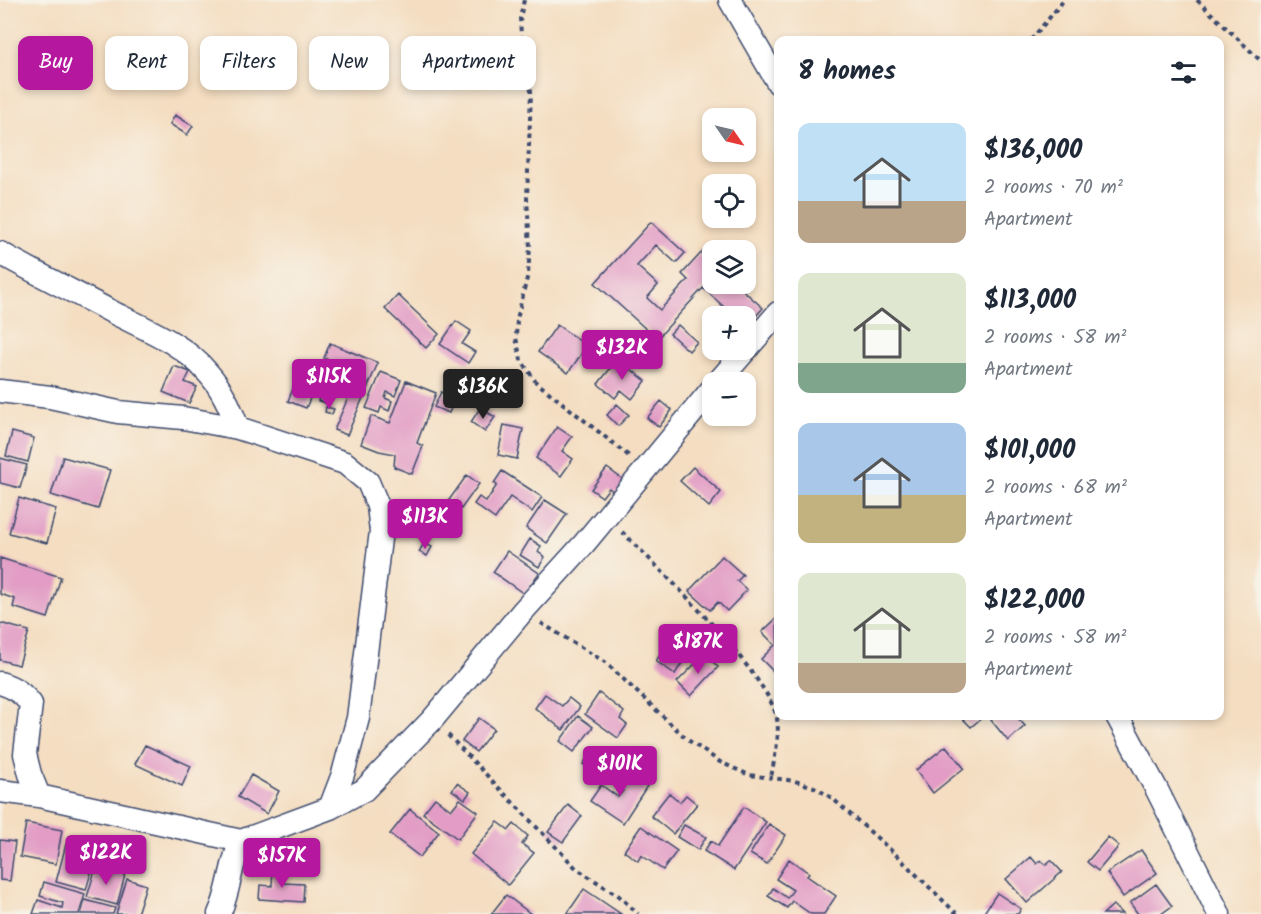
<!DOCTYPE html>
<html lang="en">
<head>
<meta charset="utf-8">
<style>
  :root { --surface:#fff; --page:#f6f6f7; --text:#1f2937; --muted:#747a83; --accent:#b5179e }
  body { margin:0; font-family:Kalam,sans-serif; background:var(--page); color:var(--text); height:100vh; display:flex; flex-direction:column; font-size:22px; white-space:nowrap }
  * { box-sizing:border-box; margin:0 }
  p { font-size:20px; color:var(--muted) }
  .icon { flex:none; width:33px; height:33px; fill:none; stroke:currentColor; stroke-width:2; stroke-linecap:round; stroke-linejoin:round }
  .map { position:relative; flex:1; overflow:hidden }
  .sheet { position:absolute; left:774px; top:36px; width:450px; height:684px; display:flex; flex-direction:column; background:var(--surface); border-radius:12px; box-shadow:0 3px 9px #0003 }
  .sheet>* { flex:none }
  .hud { position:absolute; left:18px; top:36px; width:570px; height:54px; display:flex; gap:12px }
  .needle { width:39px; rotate:124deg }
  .tools { position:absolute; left:702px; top:108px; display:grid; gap:12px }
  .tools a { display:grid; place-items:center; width:54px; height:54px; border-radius:12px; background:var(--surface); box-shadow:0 3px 9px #0003; font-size:30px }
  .price { position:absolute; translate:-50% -51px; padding:0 14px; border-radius:6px; background:var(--accent); color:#fff; font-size:20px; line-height:39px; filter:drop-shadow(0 2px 3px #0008) }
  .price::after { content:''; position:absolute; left:50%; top:36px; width:18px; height:14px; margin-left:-9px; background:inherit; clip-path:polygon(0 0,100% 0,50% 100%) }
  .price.selected { background:#222; color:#fff }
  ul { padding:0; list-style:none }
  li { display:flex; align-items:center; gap:18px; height:150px; padding:0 24px }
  li span { display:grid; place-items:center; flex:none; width:168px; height:120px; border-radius:12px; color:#555 }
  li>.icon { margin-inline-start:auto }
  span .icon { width:72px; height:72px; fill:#fffc; stroke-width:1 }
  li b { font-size:26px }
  h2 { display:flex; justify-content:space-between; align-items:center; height:72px; padding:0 24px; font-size:26px }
  .chip { padding:0 21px; border-radius:12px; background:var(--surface); box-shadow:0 3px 9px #0003; font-size:21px; line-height:54px }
  .chip.selected { background:var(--accent); color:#fff }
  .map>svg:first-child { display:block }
</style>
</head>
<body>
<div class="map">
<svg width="1261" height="914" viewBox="0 0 1261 914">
  <rect width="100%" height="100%" fill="#f7f3e8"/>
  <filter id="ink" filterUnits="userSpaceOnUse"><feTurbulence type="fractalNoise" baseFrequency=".0167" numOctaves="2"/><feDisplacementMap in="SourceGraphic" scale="12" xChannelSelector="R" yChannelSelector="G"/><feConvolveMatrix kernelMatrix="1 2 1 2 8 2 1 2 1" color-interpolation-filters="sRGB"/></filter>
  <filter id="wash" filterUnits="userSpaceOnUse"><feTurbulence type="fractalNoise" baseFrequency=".008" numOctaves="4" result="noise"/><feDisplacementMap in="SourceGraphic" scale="24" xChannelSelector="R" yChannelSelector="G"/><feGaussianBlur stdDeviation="1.35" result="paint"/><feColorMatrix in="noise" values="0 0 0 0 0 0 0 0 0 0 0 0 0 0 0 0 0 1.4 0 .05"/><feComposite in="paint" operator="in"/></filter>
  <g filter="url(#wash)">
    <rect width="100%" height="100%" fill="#f4ddc0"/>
    <g id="blocks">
      <path fill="#e29cc5" d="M175,115L193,126L187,135L170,124Z
        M651,222L685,253L676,263L656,245L637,266L658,285L647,298L660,310L688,280L682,274L702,252L712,262V284H736L763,308L746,327V316H734L703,288L657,339L595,283Z
        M398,295L439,334L426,348L385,309Z
        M456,321L471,331L462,344L475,352L468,363L440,344Z
        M557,325L587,346L568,373L538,352Z
        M678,325L697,342L689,351L670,334Z
        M330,343L378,363L347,435L334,430L359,373L324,358Z
        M618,359L646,381L632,399L621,390L615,398L598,384Z
        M174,366L190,372L185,382L197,387L189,403L163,392Z
        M329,368L337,371L334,381L326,378Z
        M301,369L319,377L306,408L288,401Z
        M381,372L401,380L395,396L387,392L385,398L392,401L389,411L381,407L379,413L366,408Z
        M406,381L436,393L417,443L423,446L412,474L394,467L395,454L379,451L361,444L371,416L390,423Z
        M321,391L329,393L326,403L318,401Z
        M441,392L455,398L449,413L434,407Z
        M661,401L672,410L659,427L647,418Z
        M617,404L629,415L618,426L607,415Z
        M326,407L334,409L332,414L325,412Z
        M480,408L495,417L485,432L471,422Z
        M504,425L523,429L517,459L498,455Z
        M557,427L572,437L562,451L573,459L561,476L536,458Z
        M12,432L34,438L28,462L6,456Z
        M63,457L110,470L98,509L51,495Z
        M0,458L27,465L20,488L0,483Z
        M693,467L721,492L709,507L680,481Z
        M607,468L625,481L616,494L609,488L602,497L591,489Z
        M502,471L542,497L532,512L510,497L495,519L474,504L479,497L486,502L497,485L494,483Z
        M467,475L479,484L461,509L449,500Z
        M19,498L56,509L47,543L9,533Z
        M545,500L567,514L547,543L526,528Z
        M530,539L541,546L538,552L545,557L539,567L520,555Z
        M424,543L432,547L427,556L419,552Z
        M507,551L539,573L524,594L493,572Z
        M722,556L743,575L737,581L747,590L727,611L718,602L710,610L689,591Z
        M0,558L61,577L48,618L13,607L15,599L0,594Z
        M777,618L778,669L775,673L761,659L775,645L762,632Z
        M0,623L29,631L19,665L0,660Z
        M673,635L692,647L675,674L656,661Z
        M705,654L718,667L691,696L677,682Z
        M599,693L624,712L620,719L627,725L618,738L585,714Z
        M545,694L562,706L569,698L580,707L563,730L535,708Z
        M578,716L593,727L574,752L560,741Z
        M960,716H984L971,727Z
        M996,716H1016L1025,726L1008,741L991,720Z
        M479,718L494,729L476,752L462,741Z
        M145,745L191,766L182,786L135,764Z
        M946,746L964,768L933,793L916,770Z
        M591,753L605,763L598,774L583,764Z
        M623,771L647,786L623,823L590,801L601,785L618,797L623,791L614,785Z
        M251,775L279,791L267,814L238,797Z
        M457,783L470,792L465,799L452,790Z
        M669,793L680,802L686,795L697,804L673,834L651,816Z
        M435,798L451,810L460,799L478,812L458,839L423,813Z
        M568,805L582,816L563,842L548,832Z
        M744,807L766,822L734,870L704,851L711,841L718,846Z
        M410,809L439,832L420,857L390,834Z
        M498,822L509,830L514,824L528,836L522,844L534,853L508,885L471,854Z
        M26,823L62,830L56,864L20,857Z
        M769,824L786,835L767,864L750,854Z
        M684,825L706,837L698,850L677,837Z
        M641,826L677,851L663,870L641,855L638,861L624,851Z
        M1108,837L1119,846L1098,871L1087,862Z
        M0,840L15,842L10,881L0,880Z
        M66,844L97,852L86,890L56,882Z
        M1141,850L1157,873L1123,897L1107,873Z
        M1031,857L1037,864L1041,860L1045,865L1051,860L1062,872L1027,903L1006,879Z
        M789,859L809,873L807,876L836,896L824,914H811L792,901L787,908L768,896L773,888L787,898L793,890L776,879Z
        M273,866H284L283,883L304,884L303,902L259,899L260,885L272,886Z
        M96,867L125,875L117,905L87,897Z
        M127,879L146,885L137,914H116Z
        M44,882L85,894L79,914H33L38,900L62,908L63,903L40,896Z
        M1156,884L1172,906L1161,914H1138L1130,903Z
        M584,889L621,914H567Z
        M997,893L1021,909L1018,914H983Z
        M506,895L531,914H491Z
        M85,900L115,908L113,914H81Z
        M1113,905L1122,914H1103Z"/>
    </g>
  </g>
  <g filter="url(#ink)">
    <use href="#blocks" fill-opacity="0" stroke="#3c496d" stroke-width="1.5"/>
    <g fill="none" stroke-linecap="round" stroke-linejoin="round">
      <defs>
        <path id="minor" d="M730,0L778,83
          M0,253C38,274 76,293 114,313C146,329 184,344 207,372C222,388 230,407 238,428L345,463L368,482L378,506L381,531L358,718L343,774L330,808
          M718,382L778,313
          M0,391L50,397L118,412L183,418L238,428
          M0,683C14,687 22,693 31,704L25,754L30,774L39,796
          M1117,716L1157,790L1219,914
          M0,791L39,796L241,841
          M219,914C230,891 230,865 241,841L330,808L364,790L432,720L522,612L583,545L712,389"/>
      </defs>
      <use href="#minor" stroke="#3c496d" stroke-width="25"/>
      <path stroke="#3c496d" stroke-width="4" stroke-dasharray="4.5 4.5" stroke-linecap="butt" d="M524,0L520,18L521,35L529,68L531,92L527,198L530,247L528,274L517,319L516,338L521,360L536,382L629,456
        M1197,0L1261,61
        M1031,40L1064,0
        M622,532C656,565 771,677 777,719C780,738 774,759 771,778
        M541,623L605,662L688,740L720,762L749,775L795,781L814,787L832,798L893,852L957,914
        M448,735L577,869L619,896L638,914"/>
      <use href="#minor" stroke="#fff" stroke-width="22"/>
    </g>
  </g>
</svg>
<div class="tools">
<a><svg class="needle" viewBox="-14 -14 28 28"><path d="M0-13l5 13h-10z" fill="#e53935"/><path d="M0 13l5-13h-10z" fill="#747a83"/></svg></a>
<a><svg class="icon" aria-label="locate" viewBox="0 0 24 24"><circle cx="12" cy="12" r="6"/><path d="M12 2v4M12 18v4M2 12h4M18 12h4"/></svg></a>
<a><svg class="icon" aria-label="layers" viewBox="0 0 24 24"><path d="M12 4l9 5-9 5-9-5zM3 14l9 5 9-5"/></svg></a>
<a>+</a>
<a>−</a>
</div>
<b class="price" style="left:622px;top:381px">$132K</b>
<b class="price" style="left:329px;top:410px">$115K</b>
<b class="price selected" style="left:483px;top:420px">$136K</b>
<b class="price" style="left:425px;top:550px">$113K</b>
<b class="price" style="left:698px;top:675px">$187K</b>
<b class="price" style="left:620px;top:797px">$101K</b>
<b class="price" style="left:106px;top:886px">$122K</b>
<b class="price" style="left:282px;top:889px">$157K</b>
<div class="hud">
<a class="chip selected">Buy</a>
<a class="chip">Rent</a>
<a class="chip">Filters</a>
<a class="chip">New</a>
<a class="chip">Apartment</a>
</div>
<section class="sheet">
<h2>8 homes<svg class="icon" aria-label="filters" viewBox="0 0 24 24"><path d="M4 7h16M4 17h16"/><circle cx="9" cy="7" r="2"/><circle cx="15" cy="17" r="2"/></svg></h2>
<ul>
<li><span style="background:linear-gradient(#bfe0f5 65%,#b9a48a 0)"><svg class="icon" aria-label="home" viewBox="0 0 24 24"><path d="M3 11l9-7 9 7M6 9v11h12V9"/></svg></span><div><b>$136,000</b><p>2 rooms · 70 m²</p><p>Apartment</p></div></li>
<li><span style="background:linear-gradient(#dfe7d0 75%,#7fa58c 0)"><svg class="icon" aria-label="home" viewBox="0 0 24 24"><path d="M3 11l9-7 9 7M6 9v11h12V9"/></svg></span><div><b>$113,000</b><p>2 rooms · 58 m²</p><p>Apartment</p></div></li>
<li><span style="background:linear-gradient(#a9c7e8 60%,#c2b280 0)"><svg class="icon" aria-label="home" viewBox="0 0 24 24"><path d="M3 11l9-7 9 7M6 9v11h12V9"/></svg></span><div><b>$101,000</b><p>2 rooms · 68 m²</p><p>Apartment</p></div></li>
<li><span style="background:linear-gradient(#dfe7d0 75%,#b9a48a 0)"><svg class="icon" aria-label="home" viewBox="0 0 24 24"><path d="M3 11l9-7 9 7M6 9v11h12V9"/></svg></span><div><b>$122,000</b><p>2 rooms · 58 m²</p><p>Apartment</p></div></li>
</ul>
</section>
</div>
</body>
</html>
